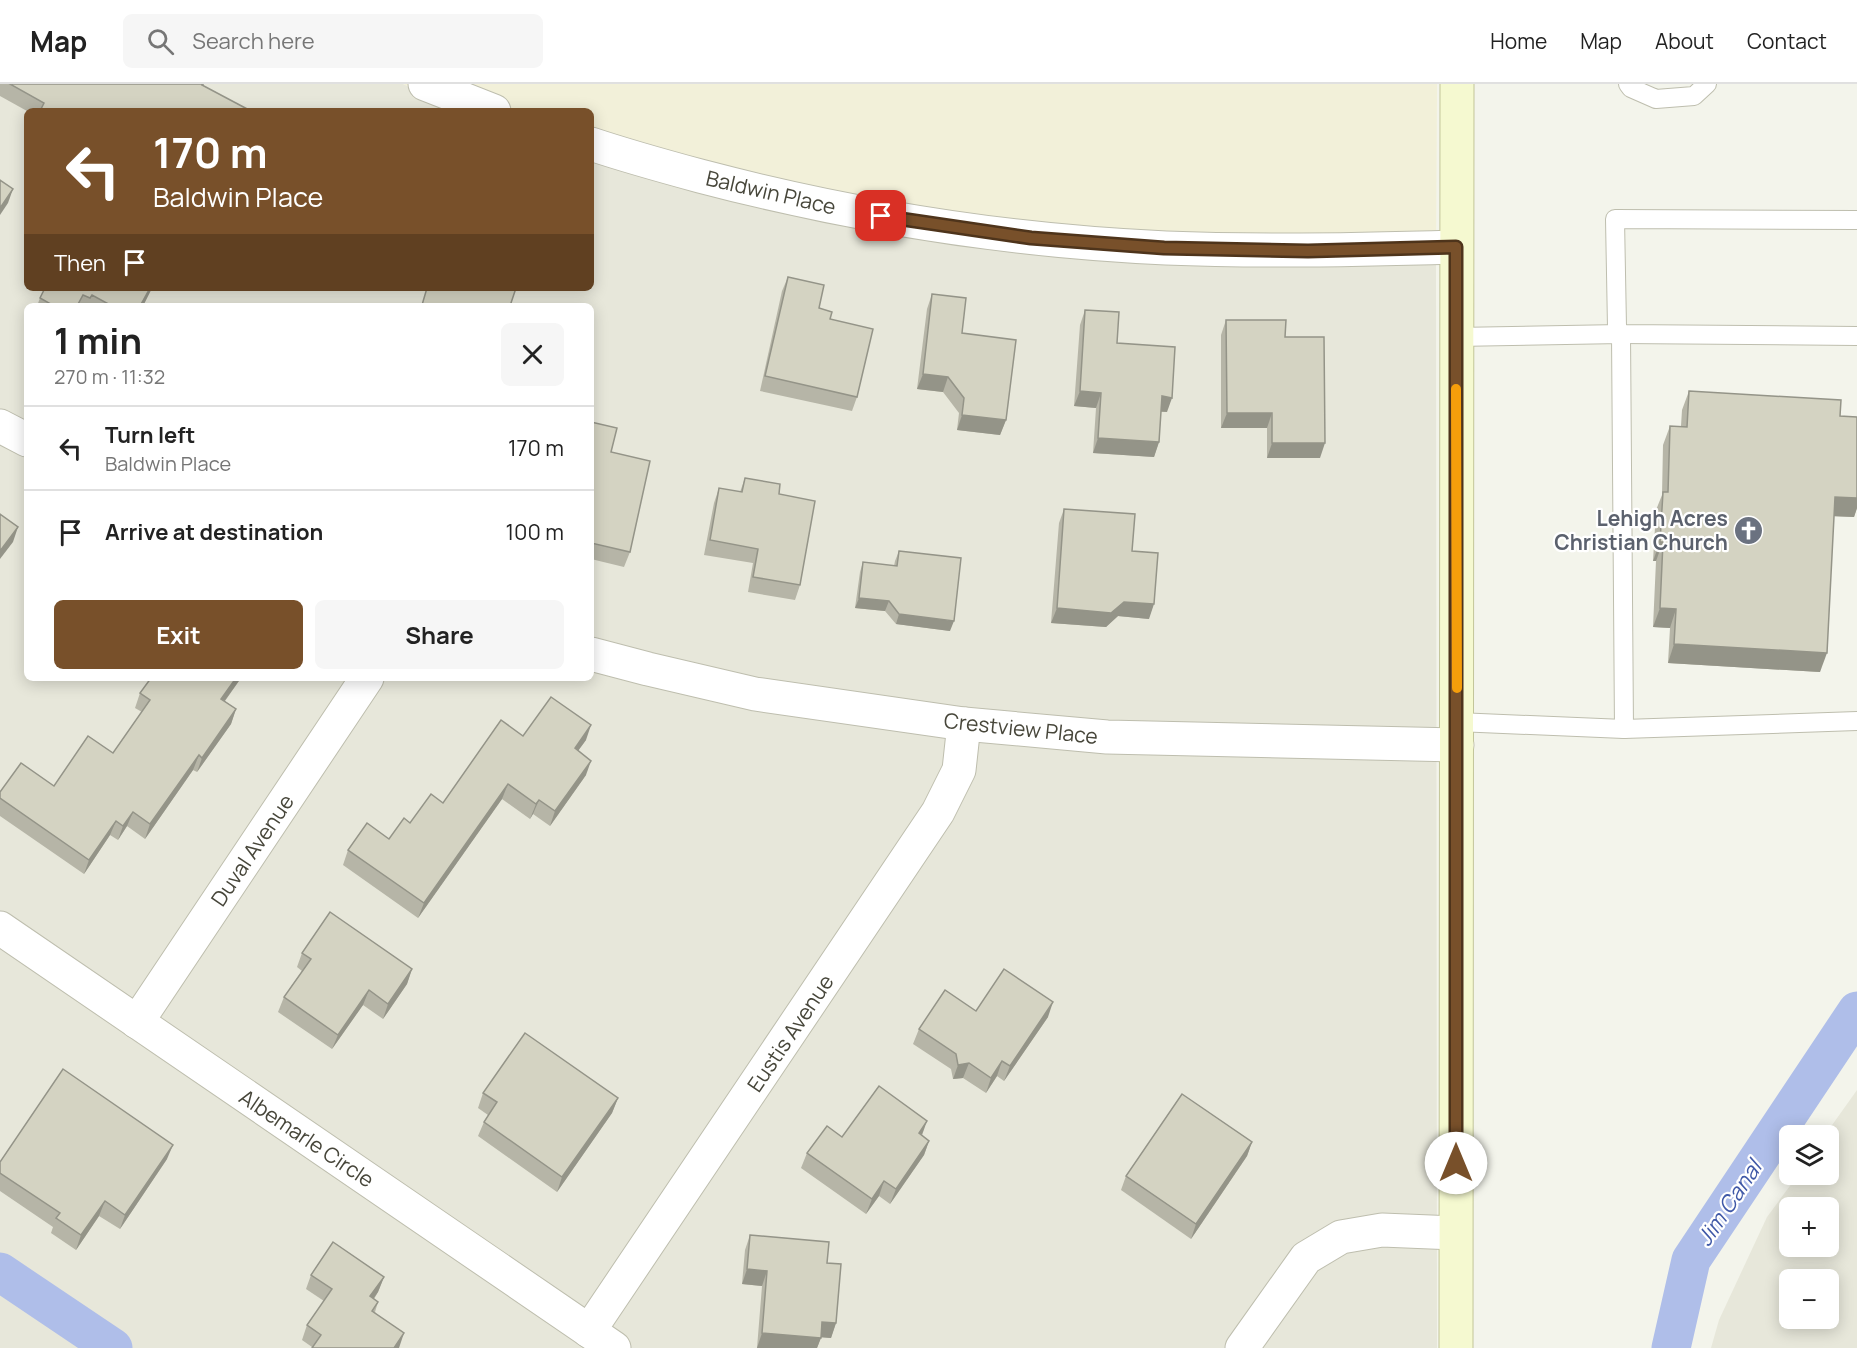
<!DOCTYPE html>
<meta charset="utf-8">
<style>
body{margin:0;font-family:Manrope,sans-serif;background:#f6f6f6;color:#222;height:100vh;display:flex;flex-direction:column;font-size:22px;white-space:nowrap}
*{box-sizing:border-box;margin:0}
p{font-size:20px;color:#767676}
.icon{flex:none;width:33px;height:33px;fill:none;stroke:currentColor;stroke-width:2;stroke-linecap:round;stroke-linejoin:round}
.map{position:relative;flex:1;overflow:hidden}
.sheet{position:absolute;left:24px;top:219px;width:570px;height:378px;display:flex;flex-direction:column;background:#fff;border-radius:9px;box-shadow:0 3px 15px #0003}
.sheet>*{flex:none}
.banner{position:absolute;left:24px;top:24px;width:570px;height:183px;border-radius:9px;box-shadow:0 3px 15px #0003;background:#78502a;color:#fff;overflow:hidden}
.fabs{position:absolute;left:1779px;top:1041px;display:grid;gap:12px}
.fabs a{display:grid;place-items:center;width:60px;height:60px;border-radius:9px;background:#fff;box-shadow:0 3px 15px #0003;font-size:30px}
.pin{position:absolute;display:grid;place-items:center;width:51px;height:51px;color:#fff;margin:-26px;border-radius:12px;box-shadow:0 3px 9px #0006}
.me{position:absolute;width:66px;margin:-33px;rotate:0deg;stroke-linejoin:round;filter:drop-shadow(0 0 4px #0008)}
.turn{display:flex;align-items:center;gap:21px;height:126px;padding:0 30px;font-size:27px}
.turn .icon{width:78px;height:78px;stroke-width:2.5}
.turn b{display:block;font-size:42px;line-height:51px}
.then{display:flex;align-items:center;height:57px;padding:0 30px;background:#0003;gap:12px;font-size:22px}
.round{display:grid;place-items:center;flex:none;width:63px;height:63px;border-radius:9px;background:#f6f6f6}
.summary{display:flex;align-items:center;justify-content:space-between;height:102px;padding:0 30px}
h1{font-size:36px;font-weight:700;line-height:45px}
.primary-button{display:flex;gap:12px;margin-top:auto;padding:12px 30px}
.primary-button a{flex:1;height:69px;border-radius:9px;background:#78502a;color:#fff;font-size:24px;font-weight:700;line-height:69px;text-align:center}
.primary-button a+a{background:#f6f6f6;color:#222}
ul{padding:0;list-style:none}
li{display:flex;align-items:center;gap:18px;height:84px;padding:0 30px;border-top:2px solid #e0e0e0}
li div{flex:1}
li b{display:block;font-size:22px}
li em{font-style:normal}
header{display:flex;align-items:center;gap:36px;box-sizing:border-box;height:84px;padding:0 30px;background:#fff;border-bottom:2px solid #e0e0e0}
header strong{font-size:28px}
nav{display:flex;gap:33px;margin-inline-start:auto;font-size:21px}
.search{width:420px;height:54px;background:#f6f6f6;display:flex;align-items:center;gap:15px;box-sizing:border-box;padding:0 21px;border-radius:9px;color:#767676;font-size:22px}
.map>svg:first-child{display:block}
.residential{fill:#e7e7da;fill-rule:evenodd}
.commercial{fill:#f2f0d9}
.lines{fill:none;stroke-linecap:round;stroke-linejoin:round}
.canal{stroke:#afbee9;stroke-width:39}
.lane-casing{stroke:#bebeae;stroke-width:20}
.street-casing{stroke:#bebeae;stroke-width:35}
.secondary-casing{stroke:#c2c599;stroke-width:35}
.lane{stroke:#fff;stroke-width:18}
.street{stroke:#fff;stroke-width:33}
.secondary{stroke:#f5f9d0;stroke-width:33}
.wall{fill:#b6b5a7}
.shaded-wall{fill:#949488}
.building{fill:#d4d3c2;stroke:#949488;stroke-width:1.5}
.route-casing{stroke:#4e341b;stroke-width:15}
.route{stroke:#78502a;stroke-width:10}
.slow{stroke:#f59e0b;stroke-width:10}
.labels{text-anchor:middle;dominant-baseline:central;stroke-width:4.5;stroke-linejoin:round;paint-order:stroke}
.street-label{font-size:21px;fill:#47463a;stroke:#fff}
.worship-label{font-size:21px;font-weight:bold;fill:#5b616d;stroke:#fff;text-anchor:end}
.water-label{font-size:22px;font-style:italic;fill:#3f58a7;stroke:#fff}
</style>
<header>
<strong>Map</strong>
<div class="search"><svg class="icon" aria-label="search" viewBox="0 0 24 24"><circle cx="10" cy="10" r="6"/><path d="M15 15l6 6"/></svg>Search here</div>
<nav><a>Home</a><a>Map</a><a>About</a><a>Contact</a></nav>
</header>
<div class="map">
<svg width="1857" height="1264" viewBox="0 0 1857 1264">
<rect width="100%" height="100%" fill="#f3f4eb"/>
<!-- residential -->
<g class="residential">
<path d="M0,0H403L464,27H27V204H591V71L1436,177L1437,1264H0ZM27,222H591V594H27Z"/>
<path d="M1857,1006V1264H1711L1719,1236L1767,1133L1798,1091L1828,1090V1052L1825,1051ZM1790,1124H1828V1162H1790ZM1790,1196H1828V1234H1790Z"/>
</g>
<!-- commercial -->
<polygon class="commercial" points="403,0 1437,0 1436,177 1128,169 591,71 591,27 464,27"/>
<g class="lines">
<!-- canal -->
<g class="canal">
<polyline points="0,1188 113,1264"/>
<polyline points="1671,1264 1691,1176 1857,927"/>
</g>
<defs>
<g id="lane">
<polyline points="1628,0 1631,4 1656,15 1694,12 1707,0"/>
<polyline points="1857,136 1615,135 1617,243 1621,250 1857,252"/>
<polyline points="1456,253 1621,250 1624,645 1457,638"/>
<polyline points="1624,645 1857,637"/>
</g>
<g id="street">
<polyline points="425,0 494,27"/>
<path d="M591,60C627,72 663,82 700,92C852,132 1009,157 1166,164C1262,168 1359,166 1456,163"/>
<polyline points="0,342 27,356"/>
<polyline points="591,570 648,585 755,610 964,640 1107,653 1457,661"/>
<polyline points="0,844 614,1264"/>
<polyline points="137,938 367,594"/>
<polyline points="589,1247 938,728 959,686 964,640"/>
<polyline points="1242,1264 1306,1174 1341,1153 1382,1146 1455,1149"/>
</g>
<polyline id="secondary" points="1456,1264 1457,0"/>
</defs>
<!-- lane casing -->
<use href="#lane" class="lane-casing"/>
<!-- street casing -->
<use href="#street" class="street-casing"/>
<!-- secondary casing -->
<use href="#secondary" class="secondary-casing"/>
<!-- lane -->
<use href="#lane" class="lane"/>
<!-- street -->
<use href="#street" class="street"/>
<!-- secondary -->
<use href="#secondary" class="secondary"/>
</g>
<!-- wall -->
<g class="wall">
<polygon points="0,0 204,0 203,2 251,27 27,27 0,12"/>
<polygon points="788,193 830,235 857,313 852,327 760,307 782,207"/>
<polygon points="152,204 143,222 37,222 40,214"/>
<polygon points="932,210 962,249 1006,336 1000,351 957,346 959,329 943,308 917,305 927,225"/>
<polygon points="1085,226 1117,259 1167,328 1161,328 1159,358 1154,373 1093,369 1096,324 1074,322 1080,241"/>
<polygon points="1226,236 1285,253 1320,374 1267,374 1267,344 1221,344 1221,251"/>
<polygon points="1689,307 1840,332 1857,333 1857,424 1854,433 1834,432 1820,588 1668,579 1670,544 1653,543 1656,477 1653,477 1656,426 1662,411 1663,361 1670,342 1681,342 1682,326"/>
<polygon points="591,338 611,368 630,468 624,483 591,475"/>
<polygon points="745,394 779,410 800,501 795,516 748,508 753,479 704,471 714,419 719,404 740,408"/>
<polygon points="1064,425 1132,467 1149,535 1118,532 1106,543 1051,539 1059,439"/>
<polygon points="899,467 950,547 896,540 885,527 855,524 860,488 863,478 894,482 895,477"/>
<polygon points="151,594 241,594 225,617 236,625 231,640 197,688 193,686 145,755 127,742 118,756 110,751 84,790 0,732 0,708 54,702 113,669 142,628 135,624 140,609"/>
<polygon points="523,652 586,656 578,667 586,691 550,742 533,730 530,735 502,715 418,834 343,781 348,766 389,755 410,739 443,719"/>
<polygon points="302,869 412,885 407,900 383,935 363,921 332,965 278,928 284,913 302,887 297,883"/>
<polygon points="976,927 1048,933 1004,997 997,992 986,1009 963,994 953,995 951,985 913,960 919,945"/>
<polygon points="483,1009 618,1014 612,1029 557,1108 478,1052 484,1038 488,1031 478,1024"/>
<polygon points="922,1051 929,1057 924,1071 890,1120 879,1112 866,1130 801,1084 807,1069 842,1053"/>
<polygon points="1252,1058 1247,1072 1191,1155 1121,1106 1126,1092"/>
<polygon points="167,1075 120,1145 99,1132 76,1166 51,1149 53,1143 0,1107 0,1078"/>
<polygon points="750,1151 827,1179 836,1239 831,1254 821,1253 817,1264 757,1264 762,1202 742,1200 745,1166"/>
<polygon points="311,1191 384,1193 378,1208 374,1215 378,1218 375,1228 399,1264 312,1263 302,1256 307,1241 324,1217 306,1205"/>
</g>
<!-- shaded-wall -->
<g class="shaded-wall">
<polygon points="13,105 8,119 0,131 0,124"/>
<polygon points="150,204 152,204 143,222 140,222"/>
<polygon points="923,290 948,293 943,308 917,305"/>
<polygon points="1080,307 1101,309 1096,324 1074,322"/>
<polygon points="1162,312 1172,314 1167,328 1157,327"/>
<polygon points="1227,329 1272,329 1267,344 1221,344"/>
<polygon points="962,331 1006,336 1000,351 957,346"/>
<polygon points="1098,354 1159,358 1154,373 1093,369"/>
<polygon points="1272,359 1325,359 1320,374 1267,374"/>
<polygon points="1835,413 1857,414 1857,424 1854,433 1828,432"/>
<polygon points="18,443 13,458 0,475 0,467"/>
<polygon points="1660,458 1663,458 1656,477 1653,477"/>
<polygon points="859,514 889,517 885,527 855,524"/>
<polygon points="1124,518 1154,520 1149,535 1118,532 1106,543 1051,539 1057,524"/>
<polygon points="1660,524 1676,525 1670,544 1653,543"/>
<polygon points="899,530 954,537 950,547 896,540"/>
<polygon points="1674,560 1827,569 1820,588 1668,579"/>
<polygon points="236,594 241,594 216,629 221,615"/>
<polygon points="236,625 231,640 197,688 202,674"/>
<polygon points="591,641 586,656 569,679 575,664"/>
<polygon points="199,671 193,686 145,755 150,740"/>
<polygon points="591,677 586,691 550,742 555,727"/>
<polygon points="508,700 502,715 418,834 424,819"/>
<polygon points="539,716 533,730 530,735 536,720"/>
<polygon points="133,728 127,742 118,756 123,742"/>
<polygon points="116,737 110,751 84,790 89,776"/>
<polygon points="412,885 407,900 383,935 388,920"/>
<polygon points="369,906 363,921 332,965 338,951"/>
<polygon points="1053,918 1048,933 1004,997 1010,982"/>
<polygon points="1002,977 997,992 986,1009 991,994"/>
<polygon points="969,979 963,994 953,995 958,981"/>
<polygon points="618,1014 612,1029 557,1108 562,1093"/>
<polygon points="927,1037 922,1051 919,1049"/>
<polygon points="929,1057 924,1071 890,1120 896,1105"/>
<polygon points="1252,1058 1247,1072 1191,1155 1196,1140"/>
<polygon points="173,1061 167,1075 120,1145 125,1131"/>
<polygon points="884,1097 879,1112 866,1130 872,1115"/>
<polygon points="105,1117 99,1132 76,1166 81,1151"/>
<polygon points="747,1185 767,1187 762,1202 742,1200"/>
<polygon points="384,1193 378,1208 365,1227 370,1212"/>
<polygon points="822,1238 836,1239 831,1254 817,1253"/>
<polygon points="404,1249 399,1264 394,1264"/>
<polygon points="762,1249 821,1254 817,1264 757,1264"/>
</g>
<!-- building -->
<g class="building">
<polygon points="10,0 203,0 202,1 251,27 40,27 44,19"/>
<polygon points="0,96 13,105 0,124"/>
<polygon points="788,193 824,201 819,224 832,228 830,235 873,245 857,313 765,292"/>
<polygon points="45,204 150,204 140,222 112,222 92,211 90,214 83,211 77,222 54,222 40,214"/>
<polygon points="427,204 516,204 510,222 426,222 422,221"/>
<polygon points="932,210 966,214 962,249 1016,256 1006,336 962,331 964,314 948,293 923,290"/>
<polygon points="1085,226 1119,228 1117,259 1175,263 1172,314 1162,312 1159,358 1098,354 1101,309 1080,307"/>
<polygon points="1226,236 1286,236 1285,253 1324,253 1325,359 1272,359 1272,329 1227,329"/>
<polygon points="1689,307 1841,316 1840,332 1857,333 1857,414 1835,413 1827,569 1674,560 1676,525 1660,524 1663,458 1660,458 1663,408 1668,408 1670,342 1687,343"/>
<polygon points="591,338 617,344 611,368 650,377 630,468 591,459"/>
<polygon points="745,394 780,400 779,410 815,417 800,501 753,493 758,465 710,456 719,404 742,408"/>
<polygon points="1064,425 1135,430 1132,467 1158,469 1154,520 1124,518 1111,529 1057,524"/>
<polygon points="0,430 18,443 0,467"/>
<polygon points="899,467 961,474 954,537 899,530 889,517 859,514 863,478 897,482"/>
<polygon points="151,594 236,594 221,615 236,625 202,674 199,671 150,740 133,728 123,742 116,737 89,776 0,714 0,708 21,679 54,702 88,652 113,669 150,616 140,609"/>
<polygon points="551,613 591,641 575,664 591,677 555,727 539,716 536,720 508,700 424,819 348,766 367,739 389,755 404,734 410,739 431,710 443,719 501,636 523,652"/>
<polygon points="330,828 412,885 388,920 369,906 338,951 284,913 311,875 302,869"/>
<polygon points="1004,885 1053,918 1010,982 1002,977 991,994 969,979 958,981 956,970 919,945 945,906 976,927"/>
<polygon points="525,949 618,1014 562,1093 484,1038 497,1018 483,1009"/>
<polygon points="63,985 173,1061 125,1131 105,1117 81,1151 56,1134 60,1129 0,1089 0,1078"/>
<polygon points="879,1002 927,1037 919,1049 929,1057 896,1105 884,1097 872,1115 807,1069 827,1042 842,1053"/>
<polygon points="1182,1010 1252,1058 1196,1140 1126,1092"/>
<polygon points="750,1151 829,1158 827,1179 841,1180 836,1239 822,1238 821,1254 762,1249 767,1187 747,1185"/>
<polygon points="333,1158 384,1193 370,1212 378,1218 372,1227 404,1249 394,1264 312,1264 321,1251 307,1241 332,1205 311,1191"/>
</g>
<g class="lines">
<defs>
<polyline id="route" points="881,132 1031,154 1164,164 1308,167 1456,163 1456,1079"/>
</defs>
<!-- route casing -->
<use href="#route" class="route-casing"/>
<!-- route -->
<use href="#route" class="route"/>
<!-- slow -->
<polyline class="slow" points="1456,305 1457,604"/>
</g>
<!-- icons -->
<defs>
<symbol id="church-disc" viewBox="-11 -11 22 22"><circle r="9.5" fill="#6b7280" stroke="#fff"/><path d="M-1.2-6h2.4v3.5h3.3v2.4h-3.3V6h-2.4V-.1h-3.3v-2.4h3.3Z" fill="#fff"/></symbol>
</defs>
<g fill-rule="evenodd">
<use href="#church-disc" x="1732" y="430" width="33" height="33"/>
</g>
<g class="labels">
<!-- street labels -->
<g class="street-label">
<text transform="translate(771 108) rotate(13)">Baldwin Place</text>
<text transform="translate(1021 644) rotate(6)">Crestview Place</text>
<text transform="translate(252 766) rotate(-56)">Duval Avenue</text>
<text transform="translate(790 949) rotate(-56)">Eustis Avenue</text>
<text transform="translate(307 1054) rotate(34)">Albemarle Circle</text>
</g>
<!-- worship labels -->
<g class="worship-label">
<text x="1728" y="434">Lehigh Acres<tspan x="1728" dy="24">Christian Church</tspan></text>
</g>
<!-- water labels -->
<g class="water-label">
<text transform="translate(1729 1119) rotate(-56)">Jim Canal</text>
</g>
</g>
</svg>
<div class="fabs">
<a><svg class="icon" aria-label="layers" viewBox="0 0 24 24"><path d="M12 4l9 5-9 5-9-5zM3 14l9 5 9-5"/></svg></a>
<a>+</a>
<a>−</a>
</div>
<div class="pin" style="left:881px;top:132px;background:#d93025"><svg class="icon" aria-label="arrive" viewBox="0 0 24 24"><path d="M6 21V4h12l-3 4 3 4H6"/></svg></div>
<svg class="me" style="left:1456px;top:1079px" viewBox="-20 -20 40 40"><circle r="19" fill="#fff"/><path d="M0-13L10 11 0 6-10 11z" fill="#78502a"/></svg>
<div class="banner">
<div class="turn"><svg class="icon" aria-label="left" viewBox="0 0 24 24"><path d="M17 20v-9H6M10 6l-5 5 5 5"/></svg><div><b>170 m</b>Baldwin Place</div></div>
<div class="then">Then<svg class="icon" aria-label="arrive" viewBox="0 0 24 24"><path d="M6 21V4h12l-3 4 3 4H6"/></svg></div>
</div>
<section class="sheet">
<div class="summary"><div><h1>1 min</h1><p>270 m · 11:32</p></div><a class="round"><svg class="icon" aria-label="close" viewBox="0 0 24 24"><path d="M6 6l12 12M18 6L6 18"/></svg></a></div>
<ul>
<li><svg class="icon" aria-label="left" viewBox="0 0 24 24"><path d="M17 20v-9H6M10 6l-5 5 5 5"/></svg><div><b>Turn left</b><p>Baldwin Place</p></div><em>170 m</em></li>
<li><svg class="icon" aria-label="arrive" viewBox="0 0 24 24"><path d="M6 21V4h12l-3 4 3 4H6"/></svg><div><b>Arrive at destination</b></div><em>100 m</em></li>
</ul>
<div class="primary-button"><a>Exit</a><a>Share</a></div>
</section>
</div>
